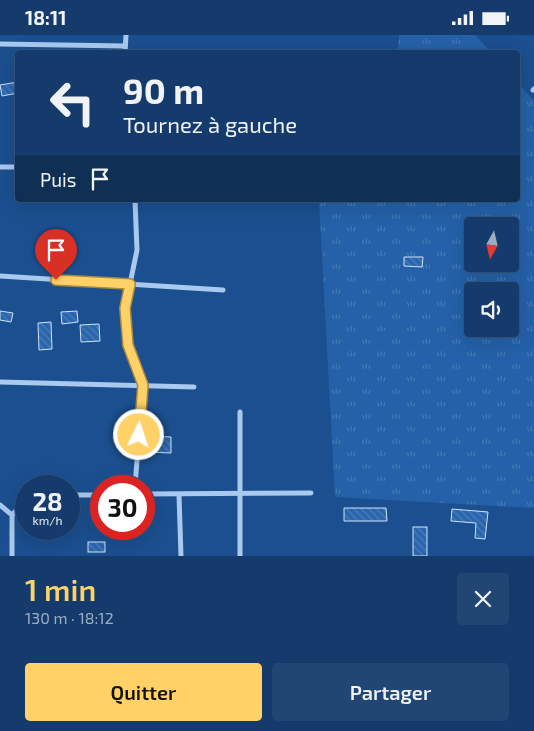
<!DOCTYPE html>
<html lang="fr">
<meta charset="utf-8">
<style>
body{margin:0;font-family:"Exo 2",sans-serif;background:#214673;color:#f1f3f6;height:100vh;display:flex;flex-direction:column;font-size:19px;white-space:nowrap}
*{box-sizing:border-box;margin:0}
p{font-size:16px;color:#9dadc1}
.icon{flex:none;width:28px;height:28px;fill:none;stroke:currentColor;stroke-width:2;stroke-linecap:round;stroke-linejoin:round}
.map{position:relative;height:521px;overflow:hidden}
.panel{display:flex;flex-direction:column;background:#143b6b;flex:1}
.panel>*{flex:none}
.guide{position:absolute;left:15px;top:15px;width:505px;height:152px;border-radius:5px;box-shadow:0 5px 20px #0002,0 0 0 1px #33557e;background:#143b6b;color:#f1f3f6;overflow:hidden}
.needle{width:32px;rotate:188deg}
.controls{position:absolute;left:464px;top:182px;display:grid;gap:10px}
.controls a{display:grid;place-items:center;width:55px;height:55px;border-radius:5px;background:#143b6b;box-shadow:0 5px 20px #0002,0 0 0 1px #33557e;font-size:25px}
.speed{position:absolute;left:15px;top:440px;display:flex;gap:10px;font-size:25px;font-weight:700;text-align:center}
.speed>*{display:grid;place-content:center;width:65px;height:65px;border-radius:50%;background:#143b6b;box-shadow:0 5px 20px #0002,0 0 0 1px #33557e;line-height:1}
.speed small{font-size:12px;font-weight:400}
.speed .limit{border:8px solid #d22;background:#fff;color:#111}
.pin{position:absolute;display:grid;place-items:center;width:42px;height:42px;color:#fff;margin:-51px -21px;border-radius:50% 50% 50% 0;rotate:-45deg;box-shadow:0 0 5px #0007}
.pin .icon{rotate:45deg}
.me{position:absolute;width:55px;margin:-28px;rotate:4deg;stroke-linejoin:round;filter:drop-shadow(0 0 4px #0008)}
.turn{display:flex;align-items:center;gap:18px;height:105px;padding:0 25px;font-size:22px}
.turn .icon{width:65px;height:65px;stroke-width:2.5}
.turn b{display:block;font-size:35px;line-height:42px}
.then{display:flex;align-items:center;height:48px;padding:0 25px;background:#0003;gap:10px;font-size:19px}
.round{display:grid;place-items:center;flex:none;width:52px;height:52px;border-radius:5px;background:#214673}
.headline{display:flex;align-items:center;justify-content:space-between;height:85px;padding:0 25px}
h1{font-size:30px;font-weight:600;line-height:38px;color:#ffd166}
.button{display:flex;gap:10px;margin-top:auto;padding:10px 25px}
.button a{flex:1;height:58px;border-radius:5px;background:#ffd166;color:#111;font-size:20px;font-weight:600;line-height:58px;text-align:center}
.button a+a{background:#214673;color:#f1f3f6}
.status{display:flex;justify-content:space-between;align-items:center;height:35px;padding:0 25px;background:#143b6b;direction:ltr}
.status svg{height:14px;fill:currentColor}
.map>svg:first-child{display:block}
.park{fill:url(#park-tufts);fill-rule:evenodd}
.building{fill:url(#building-back-hatch);stroke:#cfe3fa}
.lines{fill:none;stroke-linecap:round;stroke-linejoin:round}
.minor{stroke:#a9c9ee;stroke-width:5}
.route-casing{stroke:#a68842;stroke-width:12}
.route{stroke:#ffd166;stroke-width:9}
</style>
<div class="status"><b>18:11</b><svg viewBox="0 0 49 12"><path d="M0 12V9h3v3zM5 12V6h3v6zM10 12V3h3v9zM15 12V0h3v12zM26 1h20v11H26zM47 4h2v5h-2z"/></svg></div>
<div class="map">
<svg width="534" height="521" viewBox="0 0 534 521">
<defs>
<pattern id="park-tufts" width="24" height="20" patternUnits="userSpaceOnUse" patternTransform="scale(1.25)"><rect width="24" height="20" fill="#2461a8"/><path d="M3 7l-1-3M5 7V3M7 7l1-3M15 17l-1-3M17 17v-4M19 17l1-3" fill="none" stroke="#4579b5"/></pattern>
<pattern id="building-back-hatch" width="6" height="6" patternUnits="userSpaceOnUse" patternTransform="scale(1.25)"><rect width="6" height="6" fill="#2a66ad"/><path d="M-1 5l2 2M0 0l6 6M5-1l2 2" fill="none" stroke="#4a7db9"/></pattern>
</defs>
<rect width="100%" height="100%" fill="#1b4f8f"/>
<!-- park -->
<g class="park">
<polygon points="399,0 475,0 491,17 398,17"/>
<path d="M518,48L534,66V473L335,462L319,165H518ZM472,191H510V229H472ZM472,256H510V294H472Z"/>
</g>
<!-- building -->
<g class="building">
<polygon points="18,47 18,58 2,61 0,50"/>
<polygon points="404,222 423,222 422,232 404,231"/>
<polygon points="0,276 13,278 11,287 0,285"/>
<polygon points="77,276 78,287 62,289 61,277"/>
<polygon points="51,287 52,314 39,315 38,288"/>
<polygon points="99,289 100,306 81,307 80,290"/>
<polygon points="147,401 171,402 171,418 147,417"/>
<polygon points="344,473 386,473 387,486 344,486"/>
<polygon points="452,474 488,477 485,504 475,503 476,488 451,486"/>
<rect x="413" y="492" width="14" height="29"/>
<rect x="88" y="507" width="17" height="10"/>
</g>
<g class="lines">
<!-- minor -->
<g class="minor">
<polyline points="0,9 125,11"/>
<polyline points="125,18 126,0"/>
<polyline points="533,55 534,54"/>
<polyline points="0,132 18,132"/>
<polyline points="135,165 137,215 125,273 128,310 143,350 135,451"/>
<polyline points="0,241 223,255"/>
<polyline points="0,347 194,352"/>
<polyline points="240,377 240,521"/>
<polyline points="144,459 311,458"/>
<polyline points="69,460 101,460"/>
<polyline points="179,460 181,521"/>
<polyline points="0,470 12,480 12,521"/>
<polyline points="12,480 26,465"/>
</g>
</g>
<g class="lines">
<defs>
<polyline id="route" points="56,245 130,249 125,273 128,310 143,350 139,400"/>
</defs>
<!-- route casing -->
<use href="#route" class="route-casing"/>
<!-- route -->
<use href="#route" class="route"/>
</g>
</svg>
<div class="controls">
<a><svg class="needle" viewBox="-14 -14 28 28"><path d="M0-13l5 13h-10z" fill="#e53935"/><path d="M0 13l5-13h-10z" fill="#9dadc1"/></svg></a>
<a><svg class="icon" aria-label="sound" viewBox="0 0 24 24"><path d="M4 9h4l5-4v14l-5-4H4zM17 9q2 3 0 6"/></svg></a>
</div>
<div class="speed"><div>28<small>km/h</small></div><div class="limit">30</div></div>
<div class="pin" style="left:56px;top:245px;background:#d93025"><svg class="icon" aria-label="arrive" viewBox="0 0 24 24"><path d="M6 21V4h12l-3 4 3 4H6"/></svg></div>
<svg class="me" style="left:139px;top:400px" viewBox="-20 -20 40 40"><circle r="17" fill="#ffd166" stroke="#fff" stroke-width="3"/><path d="M0-11L8 9 0 5-8 9z" fill="#fff"/></svg>
<div class="guide">
<div class="turn"><svg class="icon" aria-label="left" viewBox="0 0 24 24"><path d="M17 20v-9H6M10 6l-5 5 5 5"/></svg><div><b>90 m</b>Tournez à gauche</div></div>
<div class="then">Puis<svg class="icon" aria-label="arrive" viewBox="0 0 24 24"><path d="M6 21V4h12l-3 4 3 4H6"/></svg></div>
</div>
</div>
<section class="panel">
<div class="headline"><div><h1>1 min</h1><p>130 m · 18:12</p></div><a class="round"><svg class="icon" aria-label="close" viewBox="0 0 24 24"><path d="M6 6l12 12M18 6L6 18"/></svg></a></div>
<div class="button"><a>Quitter</a><a>Partager</a></div>
</section>
